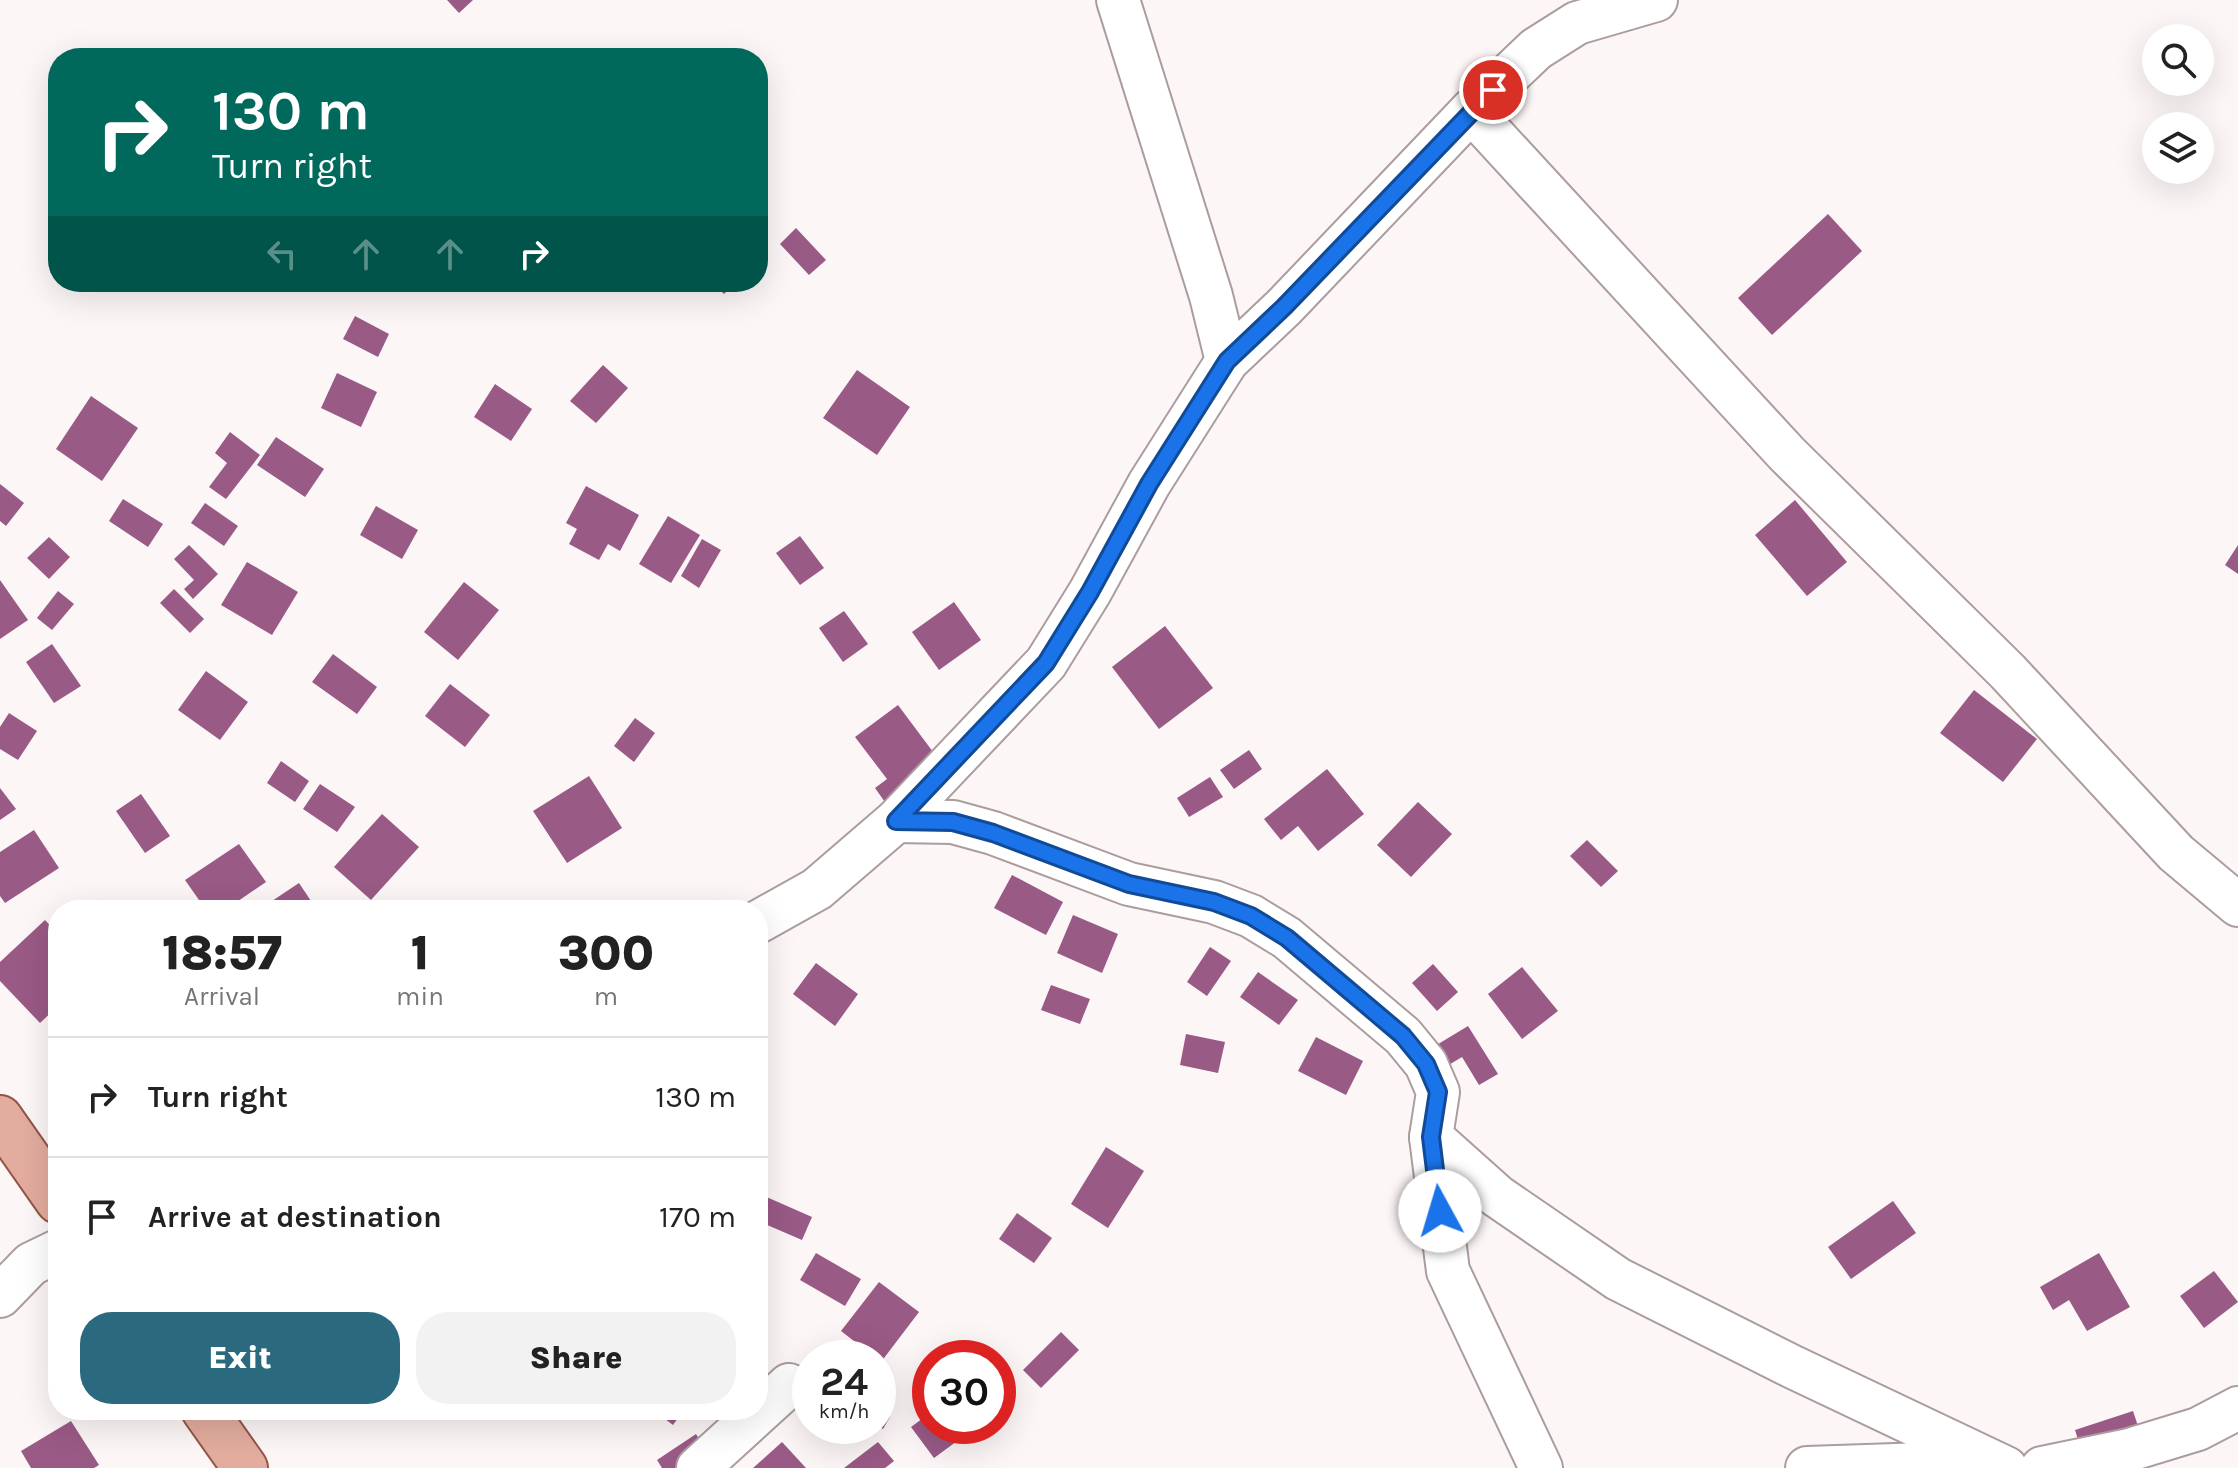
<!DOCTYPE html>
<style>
body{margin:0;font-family:Karla,sans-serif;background:#f2f2f2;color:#222;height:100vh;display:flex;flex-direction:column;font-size:30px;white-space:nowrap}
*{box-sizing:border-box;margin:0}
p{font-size:26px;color:#767676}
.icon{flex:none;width:44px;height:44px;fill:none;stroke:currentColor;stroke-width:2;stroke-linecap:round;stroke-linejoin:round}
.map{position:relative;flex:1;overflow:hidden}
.drawer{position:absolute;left:48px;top:900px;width:720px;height:520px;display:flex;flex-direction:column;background:#fff;border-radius:32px;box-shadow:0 8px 32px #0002}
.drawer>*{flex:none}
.guide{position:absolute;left:48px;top:48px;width:720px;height:244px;border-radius:32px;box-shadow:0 8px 32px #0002;background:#00695c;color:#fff;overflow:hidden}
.controls{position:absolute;left:2142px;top:24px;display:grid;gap:16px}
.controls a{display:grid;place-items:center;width:72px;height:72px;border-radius:50%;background:#fff;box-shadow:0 8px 32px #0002;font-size:40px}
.speed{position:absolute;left:792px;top:1340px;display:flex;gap:16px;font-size:40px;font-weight:700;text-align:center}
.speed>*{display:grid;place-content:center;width:104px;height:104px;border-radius:50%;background:#fff;box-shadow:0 8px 32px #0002;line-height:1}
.speed small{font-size:20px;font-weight:400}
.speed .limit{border:12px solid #d22;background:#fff;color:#111}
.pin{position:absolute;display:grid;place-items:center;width:68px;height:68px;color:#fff;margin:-34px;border:4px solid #fff;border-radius:50%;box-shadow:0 2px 8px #0007}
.me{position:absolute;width:88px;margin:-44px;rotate:354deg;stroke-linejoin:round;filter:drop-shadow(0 0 6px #0008)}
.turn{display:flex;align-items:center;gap:28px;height:168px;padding:0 32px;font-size:36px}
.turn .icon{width:104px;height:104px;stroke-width:2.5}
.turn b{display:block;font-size:56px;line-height:68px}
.lanes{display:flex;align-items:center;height:76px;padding:0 32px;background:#0003;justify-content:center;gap:40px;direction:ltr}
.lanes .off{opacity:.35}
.eta{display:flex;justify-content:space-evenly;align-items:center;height:136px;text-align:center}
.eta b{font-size:48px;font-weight:800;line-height:56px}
.action{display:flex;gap:16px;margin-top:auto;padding:16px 32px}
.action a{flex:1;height:92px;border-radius:32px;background:#2b697f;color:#fff;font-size:32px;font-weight:800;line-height:92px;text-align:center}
.action a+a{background:#f2f2f2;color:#222}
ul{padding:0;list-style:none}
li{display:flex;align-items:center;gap:24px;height:120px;padding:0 32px;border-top:2px solid #e0e0e0}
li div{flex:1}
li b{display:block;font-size:30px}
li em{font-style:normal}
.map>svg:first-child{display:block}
.building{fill:#995a86}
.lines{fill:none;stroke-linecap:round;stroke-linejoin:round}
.minor-casing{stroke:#ac9c9e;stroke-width:46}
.primary-casing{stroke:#925647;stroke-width:48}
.minor{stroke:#fff;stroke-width:42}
.primary{stroke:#e2ac9e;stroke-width:44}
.route-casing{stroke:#114b97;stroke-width:20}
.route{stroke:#1a73e8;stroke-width:14}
</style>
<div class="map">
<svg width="2238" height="1468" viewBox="0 0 2238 1468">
<rect width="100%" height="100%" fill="#fdf6f7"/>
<!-- building -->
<g class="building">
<polygon points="447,0 473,0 459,13"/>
<polygon points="1828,214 1862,251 1772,335 1738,298"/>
<polygon points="796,228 826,260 809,275 780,244"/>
<polygon points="712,282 737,282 724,294"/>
<polygon points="355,316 389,334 378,357 343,339"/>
<polygon points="603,365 628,388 596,423 570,401"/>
<polygon points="857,370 910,407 877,455 823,418"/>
<polygon points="337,373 377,392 361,427 321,408"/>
<polygon points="495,384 532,409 511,441 474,417"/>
<polygon points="91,396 138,428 102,481 56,449"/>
<polygon points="230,432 260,455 226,499 209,487 227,463 215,453"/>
<polygon points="276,437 324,469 305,497 257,465"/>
<polygon points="0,484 24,503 6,526 0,521"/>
<polygon points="586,486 639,515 620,551 608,544 599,560 569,544 577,529 566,523"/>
<polygon points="123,499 163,524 148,547 109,521"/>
<polygon points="1795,500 1847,562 1807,596 1755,535"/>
<polygon points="205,503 238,526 224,546 191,523"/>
<polygon points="376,506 418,530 402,559 360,535"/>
<polygon points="668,516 700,535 671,583 639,564"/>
<polygon points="800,536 824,568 800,585 776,553"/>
<polygon points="49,537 70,557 49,579 27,558"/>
<polygon points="702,539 721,550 699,588 681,576"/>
<polygon points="189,545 218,574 193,599 184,589 194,580 174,559"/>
<polygon points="2238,545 2238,574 2225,565"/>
<polygon points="247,562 298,592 272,635 221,605"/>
<polygon points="0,580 28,620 0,639"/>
<polygon points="464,582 499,610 458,660 424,632"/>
<polygon points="174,589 204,619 190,633 160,603"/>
<polygon points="58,591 74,604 52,630 37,618"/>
<polygon points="954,602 981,640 939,670 912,632"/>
<polygon points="844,611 868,644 843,662 819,628"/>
<polygon points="1165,626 1213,688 1159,729 1112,667"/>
<polygon points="52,644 81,686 54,703 26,662"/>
<polygon points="333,654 377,687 357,714 312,682"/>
<polygon points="206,671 248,702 220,740 178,710"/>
<polygon points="450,684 490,715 465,747 425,716"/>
<polygon points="1974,690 2037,739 2003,782 1940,733"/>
<polygon points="898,705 942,764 887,805 875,788 887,779 855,737"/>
<polygon points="9,713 37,731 18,760 0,749 0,727"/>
<polygon points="635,718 655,733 634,762 614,746"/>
<polygon points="1249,750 1262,769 1234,789 1220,770"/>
<polygon points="281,761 309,781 295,802 267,783"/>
<polygon points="1327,769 1364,814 1318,851 1298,826 1281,840 1264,819"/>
<polygon points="589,776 622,828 567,863 533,811"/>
<polygon points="1210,777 1223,797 1189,817 1177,798"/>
<polygon points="320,784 355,807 337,832 303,809"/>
<polygon points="0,788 16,809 0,820"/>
<polygon points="141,794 170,836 145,853 116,811"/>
<polygon points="1418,802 1452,834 1411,877 1377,845"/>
<polygon points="382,814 419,847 371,900 334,867"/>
<polygon points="34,830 59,868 5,903 0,896 0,852"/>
<polygon points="1587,840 1618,871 1601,887 1570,856"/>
<polygon points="239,844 266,882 225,910 206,910 185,880"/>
<polygon points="1012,875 1063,902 1046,935 994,908"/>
<polygon points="299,883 317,910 269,910 266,905"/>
<polygon points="1073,915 1118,934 1102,973 1057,953"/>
<polygon points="45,920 58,934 58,1006 40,1023 0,981 0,962"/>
<polygon points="1210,947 1231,961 1207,996 1187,982"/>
<polygon points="816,963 858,994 835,1026 793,994"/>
<polygon points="1433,964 1458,992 1437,1011 1412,983"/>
<polygon points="1522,967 1558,1011 1522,1039 1488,994"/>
<polygon points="1258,972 1298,1000 1279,1025 1240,997"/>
<polygon points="1051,985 1090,999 1080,1024 1041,1010"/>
<polygon points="1468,1026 1498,1074 1479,1085 1462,1057 1442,1069 1430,1049"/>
<polygon points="1186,1034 1225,1042 1218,1073 1180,1065"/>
<polygon points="1316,1037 1363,1061 1346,1095 1298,1071"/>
<polygon points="1106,1147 1144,1171 1108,1228 1071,1204"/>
<polygon points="762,1195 812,1217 802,1240 758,1221 758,1205"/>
<polygon points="1893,1201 1916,1233 1851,1279 1828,1247"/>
<polygon points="1017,1213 1052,1238 1034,1263 999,1239"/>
<polygon points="816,1253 861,1279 845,1306 800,1280"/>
<polygon points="2099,1253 2130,1307 2087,1331 2069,1300 2053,1310 2040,1287"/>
<polygon points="2214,1271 2238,1302 2204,1328 2180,1296"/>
<polygon points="879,1282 919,1312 881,1362 841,1331"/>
<polygon points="758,1294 768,1313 758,1319"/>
<polygon points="1061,1332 1079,1350 1041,1388 1023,1370"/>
<polygon points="982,1349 989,1358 971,1358"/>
<polygon points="998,1368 1009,1381 998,1390"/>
<polygon points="653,1410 684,1410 673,1425"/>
<polygon points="878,1410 890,1417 883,1429 878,1426"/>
<polygon points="2133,1411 2147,1453 2087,1468 2075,1430"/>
<polygon points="930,1413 930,1426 956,1426 964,1436 934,1458 911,1427"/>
<polygon points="71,1421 99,1465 94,1468 31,1468 21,1451"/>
<polygon points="696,1434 718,1468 662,1468 657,1460"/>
<polygon points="782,1442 806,1468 753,1468"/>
<polygon points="878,1442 894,1461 885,1468 844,1468"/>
</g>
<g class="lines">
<defs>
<g id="minor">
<polyline points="1118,0 1211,296 1227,361"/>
<polyline points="1471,111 1787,454 2008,672 2176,853 2238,905"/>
<polyline points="896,821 953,822 993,833 1129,884 1214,902 1251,916 1287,938 1403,1036 1426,1064 1438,1092 1431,1137 1448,1271 1541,1468"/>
<polyline points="758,922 817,889 896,821 1046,663 1090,592 1149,484 1227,361 1284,307 1471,111 1536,49 1577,23 1656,0"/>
<polyline points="1431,1137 1497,1196 1618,1279 1793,1367 2006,1468"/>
<polyline points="0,1296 31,1264 58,1251"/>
<polyline points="698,1468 789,1385"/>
<polyline points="1807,1468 1985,1462"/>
<polyline points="2042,1468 2129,1450 2198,1429 2238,1408"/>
</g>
<g id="primary">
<polyline points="0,1118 58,1201"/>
<polyline points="204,1410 245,1468"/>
</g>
</defs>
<!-- minor casing -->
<use href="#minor" class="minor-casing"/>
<!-- primary casing -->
<use href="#primary" class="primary-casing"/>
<!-- minor -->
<use href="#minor" class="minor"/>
<!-- primary -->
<use href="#primary" class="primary"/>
</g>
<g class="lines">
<defs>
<polyline id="route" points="1440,1211 1431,1137 1438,1092 1426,1064 1403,1036 1287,938 1251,916 1214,902 1129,884 993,833 953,822 896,821 1046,663 1090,592 1149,484 1227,361 1284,307 1493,90"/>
</defs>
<!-- route casing -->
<use href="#route" class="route-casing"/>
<!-- route -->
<use href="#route" class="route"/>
</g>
</svg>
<div class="controls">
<a><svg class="icon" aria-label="search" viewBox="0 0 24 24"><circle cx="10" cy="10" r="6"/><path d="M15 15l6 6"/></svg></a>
<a><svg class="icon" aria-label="layers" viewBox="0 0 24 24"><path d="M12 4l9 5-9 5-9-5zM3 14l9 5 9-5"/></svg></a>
</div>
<div class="speed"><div>24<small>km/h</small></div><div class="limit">30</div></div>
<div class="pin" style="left:1493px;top:90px;background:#d93025"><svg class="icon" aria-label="arrive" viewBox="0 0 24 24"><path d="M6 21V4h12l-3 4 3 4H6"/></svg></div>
<svg class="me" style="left:1440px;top:1211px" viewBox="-20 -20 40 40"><circle r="19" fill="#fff"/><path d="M0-13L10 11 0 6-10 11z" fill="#1a73e8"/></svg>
<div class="guide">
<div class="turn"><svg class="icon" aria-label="right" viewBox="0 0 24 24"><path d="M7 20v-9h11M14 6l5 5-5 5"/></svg><div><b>130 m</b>Turn right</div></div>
<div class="lanes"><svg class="icon off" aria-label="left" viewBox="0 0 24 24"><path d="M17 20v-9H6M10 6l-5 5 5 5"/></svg><svg class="icon off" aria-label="ahead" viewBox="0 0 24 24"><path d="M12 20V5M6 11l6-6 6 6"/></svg><svg class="icon off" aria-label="ahead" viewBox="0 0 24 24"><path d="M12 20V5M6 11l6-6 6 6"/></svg><svg class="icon" aria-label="right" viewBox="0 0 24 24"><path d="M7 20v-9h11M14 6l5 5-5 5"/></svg></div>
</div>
<section class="drawer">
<div class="eta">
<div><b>18:57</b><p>Arrival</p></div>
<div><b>1</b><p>min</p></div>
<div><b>300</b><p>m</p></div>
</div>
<ul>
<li><svg class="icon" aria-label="right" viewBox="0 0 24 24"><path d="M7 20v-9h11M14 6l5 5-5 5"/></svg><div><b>Turn right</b></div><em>130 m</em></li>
<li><svg class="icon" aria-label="arrive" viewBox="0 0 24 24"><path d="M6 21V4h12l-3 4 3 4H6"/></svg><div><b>Arrive at destination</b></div><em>170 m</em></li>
</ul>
<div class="action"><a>Exit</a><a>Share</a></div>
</section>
</div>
